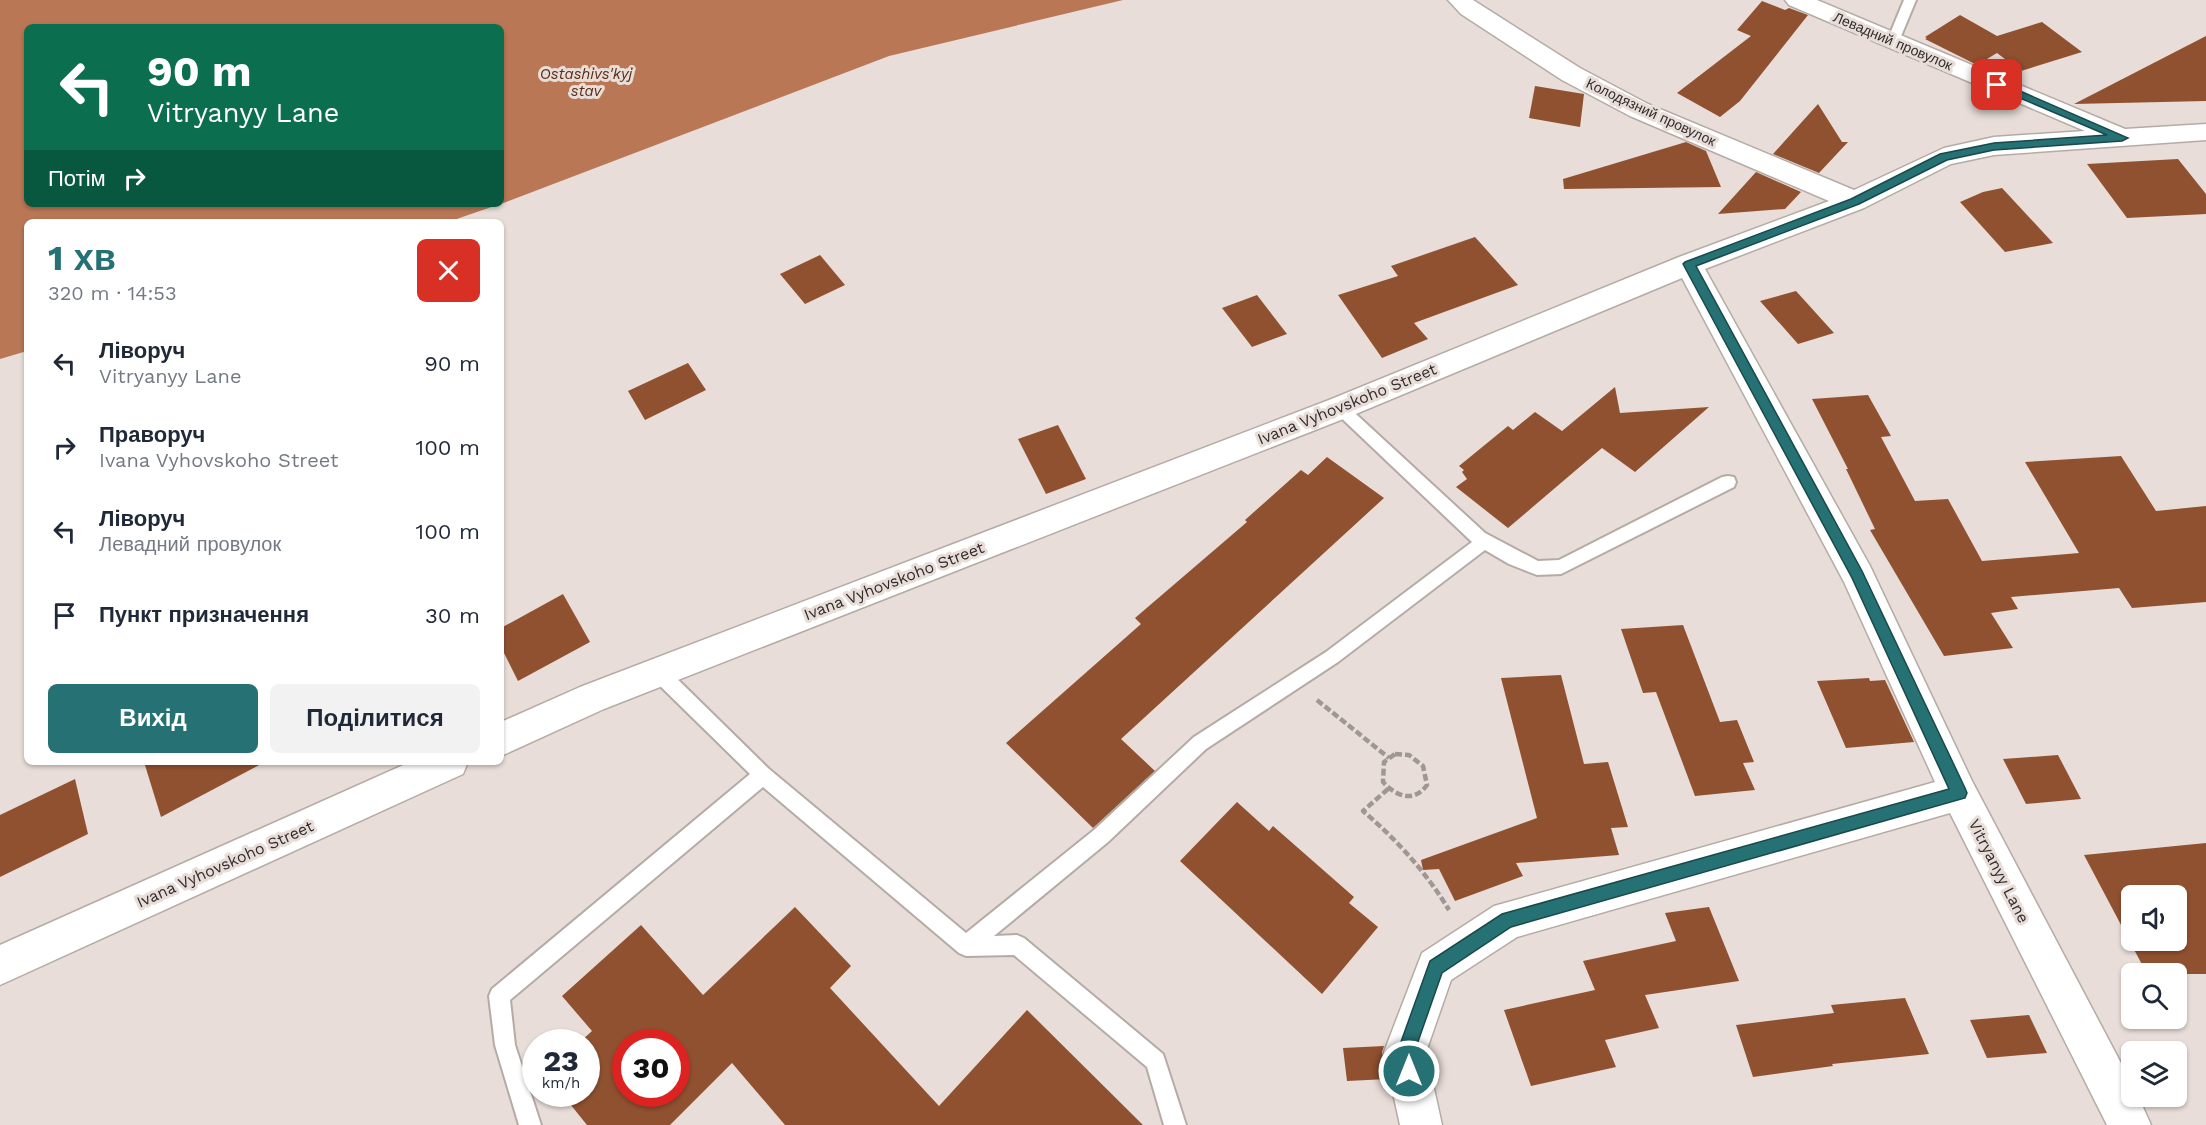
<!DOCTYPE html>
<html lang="uk">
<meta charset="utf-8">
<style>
body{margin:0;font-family:"Work Sans",sans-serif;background:#f2f2f3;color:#1f2937;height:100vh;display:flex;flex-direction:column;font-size:22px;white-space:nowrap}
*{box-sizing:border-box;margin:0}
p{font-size:20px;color:#747a83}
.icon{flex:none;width:33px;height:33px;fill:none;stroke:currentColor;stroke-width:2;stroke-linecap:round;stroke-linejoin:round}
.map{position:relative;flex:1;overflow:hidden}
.side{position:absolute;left:24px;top:219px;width:480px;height:546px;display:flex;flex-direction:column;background:#fff;border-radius:9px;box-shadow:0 2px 4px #0004}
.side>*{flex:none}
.top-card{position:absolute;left:24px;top:24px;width:480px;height:183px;border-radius:9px;box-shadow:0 2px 4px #0004;background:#0b6e4f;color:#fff;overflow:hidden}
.buttons{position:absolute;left:2121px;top:885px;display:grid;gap:12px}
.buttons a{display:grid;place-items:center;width:66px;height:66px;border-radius:9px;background:#fff;box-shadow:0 2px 4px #0004;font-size:30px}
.speed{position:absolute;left:522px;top:1029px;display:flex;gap:12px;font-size:30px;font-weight:700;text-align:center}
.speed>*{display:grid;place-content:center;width:78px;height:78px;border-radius:50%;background:#fff;box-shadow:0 2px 4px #0004;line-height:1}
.speed small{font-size:15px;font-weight:400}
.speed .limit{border:9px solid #d22;background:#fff;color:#111}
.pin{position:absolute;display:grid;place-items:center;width:51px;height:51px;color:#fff;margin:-26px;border-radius:12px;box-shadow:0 3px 9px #0006}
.me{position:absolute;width:66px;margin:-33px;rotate:0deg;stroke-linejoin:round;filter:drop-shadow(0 0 4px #0008)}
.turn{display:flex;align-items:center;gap:21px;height:126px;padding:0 24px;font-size:27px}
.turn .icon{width:78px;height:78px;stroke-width:2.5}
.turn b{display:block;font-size:42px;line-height:51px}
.then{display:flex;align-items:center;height:57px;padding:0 24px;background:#0003;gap:12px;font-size:22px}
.round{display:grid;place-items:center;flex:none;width:63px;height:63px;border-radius:9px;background:#f2f2f3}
.overview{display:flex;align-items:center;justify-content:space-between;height:102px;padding:0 24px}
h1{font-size:36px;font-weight:700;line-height:45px;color:#267173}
.cta{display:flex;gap:12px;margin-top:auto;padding:12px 24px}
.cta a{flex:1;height:69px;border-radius:9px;background:#267173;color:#fff;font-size:24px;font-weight:700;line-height:69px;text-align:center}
.cta a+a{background:#f2f2f3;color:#1f2937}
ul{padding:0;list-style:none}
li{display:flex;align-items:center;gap:18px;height:84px;padding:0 24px}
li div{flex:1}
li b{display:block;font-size:22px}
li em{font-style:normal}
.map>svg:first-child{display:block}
.water{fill:#b97755}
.building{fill:#905130;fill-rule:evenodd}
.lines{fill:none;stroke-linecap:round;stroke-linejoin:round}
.lane-casing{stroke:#b5aba6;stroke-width:4}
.street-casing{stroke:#b5aba6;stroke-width:3}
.path{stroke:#9f9794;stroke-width:4.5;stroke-dasharray:7 3;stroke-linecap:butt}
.lane{fill:#fff;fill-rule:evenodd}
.street{fill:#fff;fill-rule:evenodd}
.route{fill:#267173;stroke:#19494b;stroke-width:1.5}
.labels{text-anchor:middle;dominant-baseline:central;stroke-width:6;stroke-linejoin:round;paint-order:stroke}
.far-street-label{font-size:14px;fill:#312d2c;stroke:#e8ddd8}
.far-water-label{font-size:15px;font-style:italic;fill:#5a2d14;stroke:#e8ddd8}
.street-label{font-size:16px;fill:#312d2c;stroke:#e8ddd8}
</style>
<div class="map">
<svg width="2206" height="1125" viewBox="0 0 2206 1125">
<rect width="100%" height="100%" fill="#e8ddd8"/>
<!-- water -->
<polygon class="water" points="0,0 1123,0 889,56 501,204 501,27 27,27 27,204 500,204 448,222 27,222 27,351 0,359"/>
<!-- building -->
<g class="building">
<polygon points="1762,1 1785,10 1789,8 1808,15 1740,101 1720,117 1677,93 1751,36 1737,30"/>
<polygon points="1960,15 1997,36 2042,22 2082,52 2021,71 1997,53 1977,65 1925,39 1927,38 1925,37"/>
<polygon points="2206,36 2206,101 2074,104"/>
<polygon points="1535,86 1584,94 1580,127 1529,118"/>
<polygon points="1818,104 1842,142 1848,142 1819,173 1773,154"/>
<polygon points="1686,142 1706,151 1721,187 1564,189 1563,179"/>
<polygon points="2178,159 2206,194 2206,214 2127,218 2087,164"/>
<polygon points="1756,172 1801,192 1785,209 1718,214"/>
<polygon points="2002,188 2053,243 2005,252 1960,202 1983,192"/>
<polygon points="1475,237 1518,285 1414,323 1428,339 1382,358 1338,295 1398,276 1391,266"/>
<polygon points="820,255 845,285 805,304 780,274"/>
<polygon points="1796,291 1834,333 1798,344 1760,301"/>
<polygon points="1257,295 1287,334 1252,347 1222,308"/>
<polygon points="688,363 706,390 645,420 628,391"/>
<polygon points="1615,387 1620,413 1709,407 1635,472 1602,448 1508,528 1456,487 1467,479 1462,472 1464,470 1459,466 1508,426 1513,430 1535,412 1562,431"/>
<polygon points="1868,395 1891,436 1881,437 1915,501 1948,499 1982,561 2079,553 2025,462 2121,456 2156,511 2206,506 2206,602 2132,608 2119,588 2011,597 2018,609 1991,613 2013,648 1944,656 1870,530 1875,529 1846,469 1848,469 1812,399"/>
<polygon points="1058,425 1086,479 1046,494 1018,439"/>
<polygon points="1327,457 1384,498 1121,739 1155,771 1093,828 1006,743 1141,624 1135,618 1247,522 1245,520 1301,470 1308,475"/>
<polygon points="563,594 590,642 518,681 501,647 501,628"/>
<polygon points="1683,625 1720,722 1737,720 1754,762 1743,763 1755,790 1695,796 1656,692 1643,693 1621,629"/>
<polygon points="1561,675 1584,764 1608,762 1628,827 1611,828 1619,855 1516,863 1523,876 1455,901 1439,869 1423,870 1421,860 1537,818 1501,678"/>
<polygon points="1869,678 1870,681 1885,680 1914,742 1846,748 1817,681"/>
<polygon points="2058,755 2081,799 2026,804 2003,759"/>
<polygon points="144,762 265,762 161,817"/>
<polygon points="75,779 88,834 0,877 0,815"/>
<polygon points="1237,802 1269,831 1273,826 1354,897 1349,903 1378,927 1322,994 1180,861"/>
<path d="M2206,843V974H2147L2084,855ZM2132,896H2176V940H2132Z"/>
<path d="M795,907L851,966L830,988L939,1106L1027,1010L1143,1125H785L732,1063L670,1125H587L562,1094H586V1042H580L592,1031L562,996L641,925L703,995ZM626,1042H676V1094H626Z"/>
<polygon points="1709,907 1739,981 1645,995 1659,1028 1605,1040 1616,1067 1531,1086 1504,1010 1595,990 1583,961 1676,941 1665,913"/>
<polygon points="1905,998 1929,1054 1832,1064 1833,1066 1753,1077 1736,1025 1834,1013 1831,1005"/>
<polygon points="2029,1015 2047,1053 1987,1058 1970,1020"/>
<polygon points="1384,1046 1382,1052 1388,1079 1347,1081 1343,1048"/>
</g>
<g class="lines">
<defs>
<g id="lane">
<polygon points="1904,0 1916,0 1899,41 1897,44 1889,44 1887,41"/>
<polygon points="1340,402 1345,404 1485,533 1538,561 1559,560 1722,477 1728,476 1734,477 1736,482 1734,487 1561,574 1537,575 1509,564 1485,550 1338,662 1206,749 1108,842 994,936 1017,935 1024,938 1163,1054 1186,1125 1164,1125 1147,1067 1014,955 966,956 959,953 763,787 510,1000 515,1045 541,1125 519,1125 495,1045 489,996 492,989 750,774 652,678 649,672 652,666 658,664 664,666 769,769 966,933 1094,830 1194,737 1326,652 1472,542 1335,412 1332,408 1335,404"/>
</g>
<g id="street">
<polygon points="1448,0 1473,0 1580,68 1648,104 1854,190 1944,148 1994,137 2085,131 1789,5 1785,0 1817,0 2125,129 2206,124 2206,140 1994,155 1951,164 1864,208 1705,269 1870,566 1972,781 2132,1084 2132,1096 2138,1096 2151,1125 2107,1125 1950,813 1517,937 1451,980 1426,1052 1442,1125 1400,1125 1384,1052 1422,953 1494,906 1935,782 1844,582 1682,278 1351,416 604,709 501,756 501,722 580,687 1329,400 1679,257 1829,201 1630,116 1562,80 1461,14"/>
<polygon points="410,762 468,762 463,774 0,985 0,945"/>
</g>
</defs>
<!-- lane casing -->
<use href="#lane" class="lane-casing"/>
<!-- street casing -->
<use href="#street" class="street-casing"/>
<!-- path -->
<g class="path">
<polyline points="1317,700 1389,758"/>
<path d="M1395,754L1409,755L1423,766L1427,785C1414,803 1397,797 1383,782L1384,762Z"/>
<path d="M1388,789L1363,811C1397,840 1426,872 1449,910"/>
</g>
<!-- lane -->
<use href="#lane" class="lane"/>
<!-- street -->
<use href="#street" class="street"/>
</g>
<!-- route -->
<polygon class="route" points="1997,81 2128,138 2122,141 1994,150 1947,160 1859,204 1696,266 1862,571 1965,788 1967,793 1965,798 1511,927 1442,973 1414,1053 1418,1071 1415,1077 1409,1079 1403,1077 1397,1053 1430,961 1502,914 1949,789 1852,578 1683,264 1685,262 1851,199 1940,154 1994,143 2107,135 1994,87 1992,85"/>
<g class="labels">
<!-- far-street labels -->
<g class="far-street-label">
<text transform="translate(1893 41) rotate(23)">Левадний провулок</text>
<text transform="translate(1651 112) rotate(25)">Колодязний провулок</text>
</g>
<!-- far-water labels -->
<g class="far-water-label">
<text x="586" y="74">Ostashivs'kyj<tspan x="586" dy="17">stav</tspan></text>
</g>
<!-- street labels -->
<g class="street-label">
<text transform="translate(1347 404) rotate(-22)">Ivana Vyhovskoho Street</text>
<text transform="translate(894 581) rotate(-21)">Ivana Vyhovskoho Street</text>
<text transform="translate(225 864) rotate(-24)">Ivana Vyhovskoho Street</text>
<text transform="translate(1999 871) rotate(63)">Vitryanyy Lane</text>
</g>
</g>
</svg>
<div class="buttons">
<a><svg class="icon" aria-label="sound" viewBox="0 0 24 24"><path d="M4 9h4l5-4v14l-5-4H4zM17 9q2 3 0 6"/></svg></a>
<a><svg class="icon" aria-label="search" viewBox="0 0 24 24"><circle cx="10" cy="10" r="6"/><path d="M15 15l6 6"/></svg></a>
<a><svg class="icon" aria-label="layers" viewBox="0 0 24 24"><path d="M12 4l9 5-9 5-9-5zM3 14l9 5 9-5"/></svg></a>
</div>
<div class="speed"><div>23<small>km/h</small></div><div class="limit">30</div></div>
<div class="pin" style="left:1997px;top:85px;background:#d93025"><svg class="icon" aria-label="arrive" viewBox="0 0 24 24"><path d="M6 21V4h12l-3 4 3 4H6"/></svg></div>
<svg class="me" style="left:1409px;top:1071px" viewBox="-20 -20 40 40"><circle r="17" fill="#267173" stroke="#fff" stroke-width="3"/><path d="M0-11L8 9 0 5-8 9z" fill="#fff"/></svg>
<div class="top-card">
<div class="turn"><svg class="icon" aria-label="left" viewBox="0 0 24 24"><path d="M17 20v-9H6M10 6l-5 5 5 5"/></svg><div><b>90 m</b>Vitryanyy Lane</div></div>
<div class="then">Потім<svg class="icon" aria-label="right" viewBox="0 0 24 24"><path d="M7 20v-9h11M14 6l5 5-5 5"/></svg></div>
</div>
<section class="side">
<div class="overview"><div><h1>1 хв</h1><p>320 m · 14:53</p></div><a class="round" style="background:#d93025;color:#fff"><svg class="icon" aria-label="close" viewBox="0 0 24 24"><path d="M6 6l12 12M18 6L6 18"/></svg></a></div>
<ul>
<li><svg class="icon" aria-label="left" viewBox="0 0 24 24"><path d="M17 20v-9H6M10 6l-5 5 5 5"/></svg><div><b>Ліворуч</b><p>Vitryanyy Lane</p></div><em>90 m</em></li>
<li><svg class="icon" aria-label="right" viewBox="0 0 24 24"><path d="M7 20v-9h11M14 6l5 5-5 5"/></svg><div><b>Праворуч</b><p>Ivana Vyhovskoho Street</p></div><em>100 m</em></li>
<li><svg class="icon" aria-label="left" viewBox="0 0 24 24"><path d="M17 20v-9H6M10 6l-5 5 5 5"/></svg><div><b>Ліворуч</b><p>Левадний провулок</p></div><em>100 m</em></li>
<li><svg class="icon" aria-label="arrive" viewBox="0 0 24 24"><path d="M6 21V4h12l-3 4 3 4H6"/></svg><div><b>Пункт призначення</b></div><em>30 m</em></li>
</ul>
<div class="cta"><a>Вихід</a><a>Поділитися</a></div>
</section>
</div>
